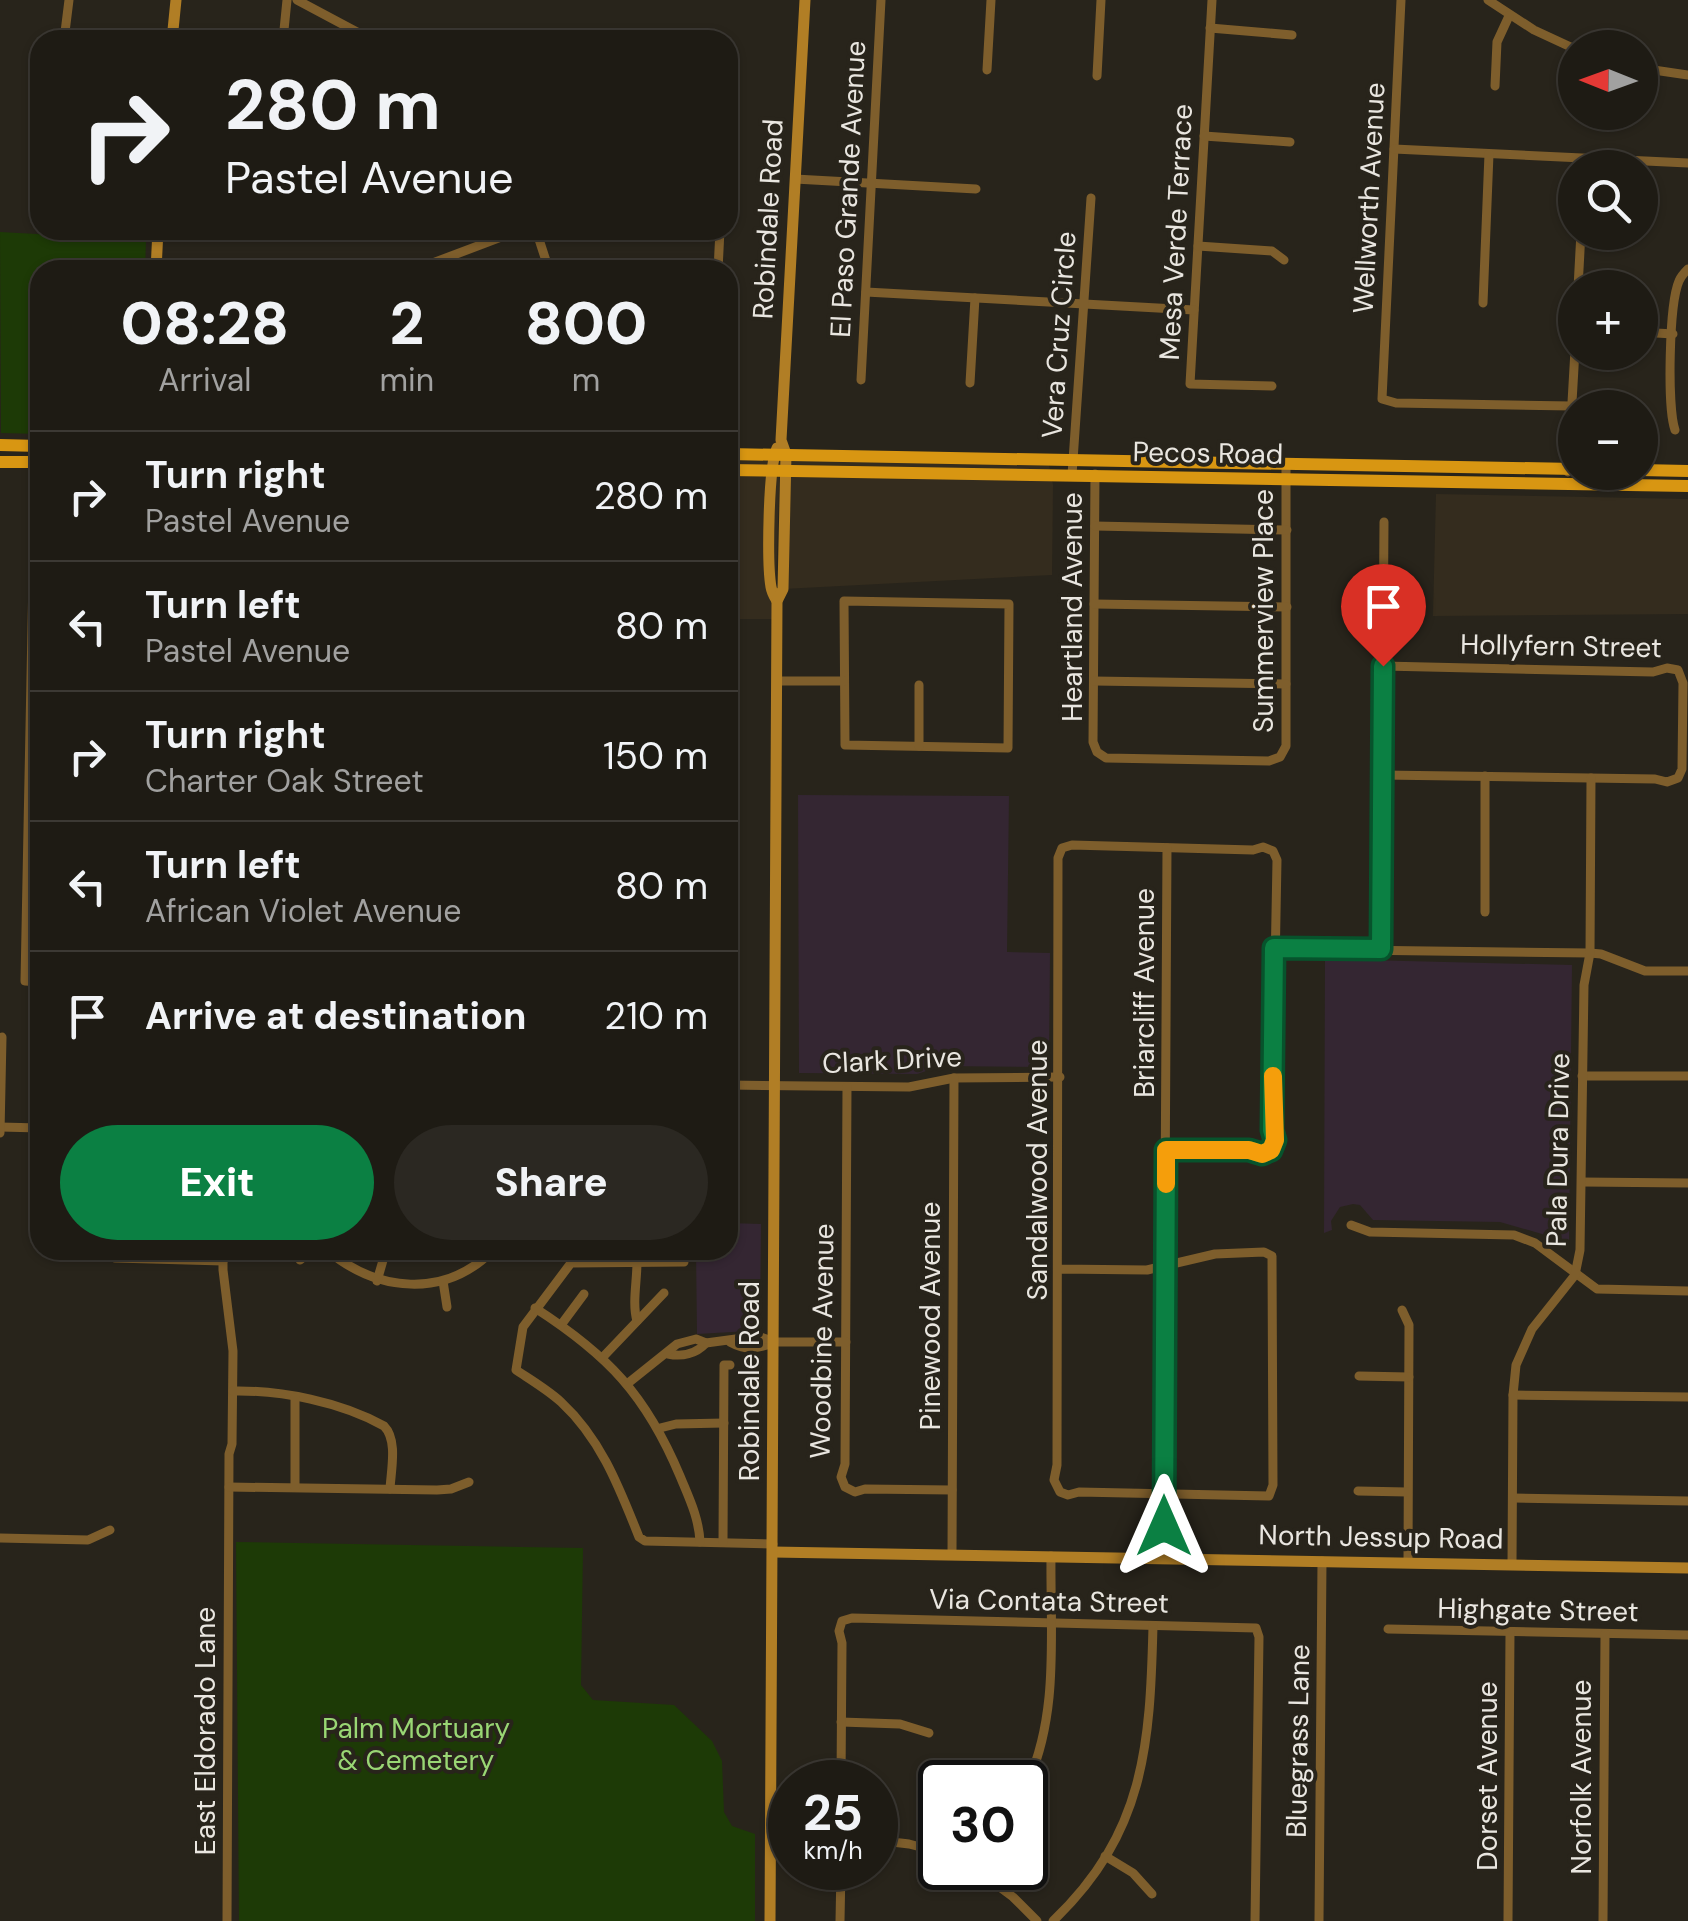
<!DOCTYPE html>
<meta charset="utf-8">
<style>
body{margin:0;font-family:"DM Sans",sans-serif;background:#2b2822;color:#f1f3f6;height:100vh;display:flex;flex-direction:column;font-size:38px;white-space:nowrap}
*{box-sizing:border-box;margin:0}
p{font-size:32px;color:#a1a1a0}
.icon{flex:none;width:55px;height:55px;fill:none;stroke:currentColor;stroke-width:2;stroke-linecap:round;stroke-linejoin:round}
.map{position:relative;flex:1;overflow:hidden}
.drawer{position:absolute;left:30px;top:260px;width:708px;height:1000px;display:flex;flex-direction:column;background:#1e1b14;border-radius:30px;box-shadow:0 2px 8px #0004,0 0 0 2px #3c3934}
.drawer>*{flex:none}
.guide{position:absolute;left:30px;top:30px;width:708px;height:210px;border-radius:30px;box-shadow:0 2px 8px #0004,0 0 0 2px #3c3934;background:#1e1b14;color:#f1f3f6;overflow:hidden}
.needle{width:65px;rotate:271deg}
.buttons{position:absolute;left:1558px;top:30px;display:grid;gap:20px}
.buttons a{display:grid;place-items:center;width:100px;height:100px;border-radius:50%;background:#1e1b14;box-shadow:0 2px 8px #0004,0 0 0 2px #3c3934;font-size:50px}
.speed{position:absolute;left:768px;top:1760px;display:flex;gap:20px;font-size:50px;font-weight:700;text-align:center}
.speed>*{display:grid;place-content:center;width:130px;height:130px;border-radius:50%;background:#1e1b14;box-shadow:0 2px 8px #0004,0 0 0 2px #3c3934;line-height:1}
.speed small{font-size:25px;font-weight:400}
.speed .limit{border:5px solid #111;border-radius:15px;background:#fff;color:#111}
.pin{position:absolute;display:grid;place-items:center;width:85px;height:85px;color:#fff;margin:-102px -42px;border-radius:50% 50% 50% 0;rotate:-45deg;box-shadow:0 0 10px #0007}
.pin .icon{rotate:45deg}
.me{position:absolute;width:110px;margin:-55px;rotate:0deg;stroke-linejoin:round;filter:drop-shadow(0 0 8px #0008)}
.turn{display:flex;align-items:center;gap:35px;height:210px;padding:0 30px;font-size:45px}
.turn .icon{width:130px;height:130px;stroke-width:2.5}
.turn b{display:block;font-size:70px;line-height:85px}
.eta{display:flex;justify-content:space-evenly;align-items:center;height:170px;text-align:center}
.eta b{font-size:60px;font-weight:800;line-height:70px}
.button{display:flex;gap:20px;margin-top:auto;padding:20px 30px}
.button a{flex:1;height:115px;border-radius:60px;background:#0b8043;color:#fff;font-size:40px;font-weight:800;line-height:115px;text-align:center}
.button a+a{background:#2b2822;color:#f1f3f6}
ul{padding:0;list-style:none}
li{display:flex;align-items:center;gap:30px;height:130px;padding:0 30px;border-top:2px solid #3c3934}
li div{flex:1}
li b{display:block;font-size:38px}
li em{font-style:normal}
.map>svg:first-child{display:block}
.built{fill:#342c1e}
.education{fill:#342632}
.green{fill:#1d3a06}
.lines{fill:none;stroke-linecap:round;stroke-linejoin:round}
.street{stroke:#7e5e2c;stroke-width:9}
.secondary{stroke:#b17e25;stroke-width:11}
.primary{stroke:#d89612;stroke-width:12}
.route-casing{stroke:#07532c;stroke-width:25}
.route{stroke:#0b8043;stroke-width:18}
.slow{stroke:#f59e0b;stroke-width:18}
.labels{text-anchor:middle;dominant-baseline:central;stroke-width:8;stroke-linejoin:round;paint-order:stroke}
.street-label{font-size:28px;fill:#e9e6e0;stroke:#28241b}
.park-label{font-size:28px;fill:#99d674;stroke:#28241b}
</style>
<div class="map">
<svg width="1688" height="1921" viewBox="0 0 1688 1921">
<rect width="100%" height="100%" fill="#28241b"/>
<!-- built -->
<g class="built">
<polygon points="786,459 1049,465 1053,485 1052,575 783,589"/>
<polygon points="728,460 780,460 775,619 728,619"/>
<polygon points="1436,494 1688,499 1688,614 1433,616"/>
</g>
<!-- education -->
<g class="education">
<polygon points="798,795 1009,796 1007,952 1050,953 1049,1060 1041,1067 941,1066 917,1074 799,1073"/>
<polygon points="1325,959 1572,965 1569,1245 1561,1250 1542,1234 1500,1222 1373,1220 1360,1205 1353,1204 1340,1207 1331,1221 1332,1230 1324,1233"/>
<polygon points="728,1223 761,1224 760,1320 750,1331 697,1334 696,1250 728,1250"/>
</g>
<!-- green -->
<g class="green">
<polygon points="0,232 146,240 145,270 40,270 40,434 1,433"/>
<polygon points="236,1542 583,1548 581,1685 593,1700 674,1705 712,1741 722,1761 724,1812 732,1826 755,1834 755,1921 239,1921"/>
</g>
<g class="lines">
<!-- street -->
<g class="street">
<polyline points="297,0 372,40"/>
<polyline points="1212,0 1190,384 1272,386"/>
<polyline points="1401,0 1382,399 1396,403 1572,406"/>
<polyline points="1488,0 1534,30 1575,49"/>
<polyline points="1210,28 1292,35"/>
<polyline points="64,40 69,0"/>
<polyline points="283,40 287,0"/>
<polyline points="728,65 728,98"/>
<polyline points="1640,68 1688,75"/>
<polyline points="987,70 991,0"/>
<polyline points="1097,76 1101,0"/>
<polyline points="1495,86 1497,42 1509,16"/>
<polyline points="1204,136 1290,142"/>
<polyline points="1394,149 1688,163"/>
<polyline points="795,179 976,189"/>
<polyline points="536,230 549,270"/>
<polyline points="1198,246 1272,251 1284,260"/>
<polyline points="414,270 520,230"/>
<polyline points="718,270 720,230"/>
<polyline points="1578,288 1581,232"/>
<polyline points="866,292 1194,310"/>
<polyline points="1483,303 1489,154"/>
<polyline points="1640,332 1673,334"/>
<polyline points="861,380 881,0"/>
<polyline points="970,383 975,298"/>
<path d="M1675,430C1667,407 1669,304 1679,281C1681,276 1684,273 1688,269"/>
<polyline points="1568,472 1575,350"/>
<polyline points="1095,474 1093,742 1097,752 1106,758 1269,761 1280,757 1286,746 1286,464"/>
<polyline points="1072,475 1091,198"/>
<polyline points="40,526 34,525 25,981 40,982"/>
<polyline points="1095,526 1287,530"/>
<polygon points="844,601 1009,604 1008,748 845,745"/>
<polyline points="1094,604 1287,607"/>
<polyline points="777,681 844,681"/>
<polyline points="1094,681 1286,684"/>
<polyline points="919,746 919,685"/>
<polyline points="1382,775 1655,779 1667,782 1678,778 1682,769 1683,683 1678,670 1667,668 1653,672 1383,666"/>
<polyline points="1485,912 1485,776"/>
<polyline points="1274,949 1590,953 1601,954 1645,971 1688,971"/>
<polyline points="1381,949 1384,522"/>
<polyline points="1582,1076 1688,1076"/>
<polyline points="728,1085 909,1087 954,1078 1060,1077"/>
<polyline points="847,1087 845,1464 841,1477 845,1487 855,1492 865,1489 952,1490"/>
<polyline points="0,1127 40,1128"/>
<polyline points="0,1133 2,1037"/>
<polyline points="1582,1182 1688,1183"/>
<polyline points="1351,1225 1370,1232 1514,1235 1535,1243 1597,1289 1688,1291"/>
<polyline points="107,1250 115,1258 223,1261"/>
<polyline points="223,1250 223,1270 233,1351 232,1444 229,1454 227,1921"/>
<path d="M327,1250C377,1292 445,1299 493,1250"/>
<polyline points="300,1260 312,1250"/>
<path d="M637,1262C637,1282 632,1303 637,1321"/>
<path d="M684,1262L571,1263L523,1327L516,1370C531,1380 548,1390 561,1402C601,1439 619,1487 639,1537L645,1541L773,1544"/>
<polyline points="1059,1269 1147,1270 1215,1254 1264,1252 1272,1256 1273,1485 1269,1496 1079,1492 1068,1495 1060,1492 1054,1480 1057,1465 1058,858 1062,848 1072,845 1253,850 1263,847 1273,851 1277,860 1272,1130 1275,1140 1271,1150 1262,1153 1249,1150 1166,1150"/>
<polyline points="377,1281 386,1250"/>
<polyline points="443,1281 447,1307"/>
<path d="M535,1308C608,1355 646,1395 680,1476C689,1498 699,1518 700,1542"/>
<polyline points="1402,1310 1409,1325 1408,1562"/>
<polyline points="561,1325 584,1294"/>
<path d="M730,1342C746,1351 758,1349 775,1342"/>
<path d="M668,1354C682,1357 696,1354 706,1343"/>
<polyline points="602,1358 664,1293"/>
<polyline points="1359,1376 1409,1377"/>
<polyline points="627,1384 677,1344 696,1339 706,1343 758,1336 775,1342 846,1342"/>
<path d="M233,1391C281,1390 341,1402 384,1426C398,1440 391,1470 390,1489"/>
<polyline points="1513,1395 1688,1397"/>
<polyline points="660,1428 676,1424 724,1423"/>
<polyline points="229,1487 437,1490 451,1489 469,1482"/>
<polyline points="295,1487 295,1398"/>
<polyline points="1358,1491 1407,1492"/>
<polyline points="1513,1498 1688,1501"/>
<polyline points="0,1538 88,1540 110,1530"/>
<polyline points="723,1542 724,1365 730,1365"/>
<polyline points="952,1554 954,1078"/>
<polyline points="1163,1558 1167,848"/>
<polyline points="1512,1564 1513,1395 1516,1365 1532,1329 1575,1275 1580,1250 1584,985 1590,953 1591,778"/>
<polyline points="1388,1629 1688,1635"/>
<polyline points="841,1722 900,1724 929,1733"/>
<polyline points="841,1782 842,1643 839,1631 842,1621 852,1618 1256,1628 1259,1637 1255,1921"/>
<path d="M1025,1788C1060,1717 1050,1632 1051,1556"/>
<polyline points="771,1838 790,1839"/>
<polyline points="875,1840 909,1844 940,1852"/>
<polyline points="1105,1856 1133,1873 1152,1894"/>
<polyline points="974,1868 1013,1897 1037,1921"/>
<polyline points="840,1921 841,1868"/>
<path d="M1053,1921C1145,1833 1150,1745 1153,1626"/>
<polyline points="1319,1921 1322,1561"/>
<polyline points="1508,1921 1510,1632"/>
<polyline points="1603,1921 1605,1634"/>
</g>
<!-- secondary -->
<g class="secondary">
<polyline points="172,40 176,0"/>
<polyline points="156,270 158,230"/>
<path d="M777,448C768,467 767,564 771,587C772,593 774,596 777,601"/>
<polyline points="773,1552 1688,1568"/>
<polyline points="770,1921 777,601 783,589 786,454 781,440 805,0"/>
</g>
<!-- primary -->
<g class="primary">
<polyline points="0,445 40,446"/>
<polyline points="728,454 1575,469"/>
<polyline points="0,462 40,462"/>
<polyline points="728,470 1688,486"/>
<polyline points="1640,470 1688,471"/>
</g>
</g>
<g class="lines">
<defs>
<polyline id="route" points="1164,1526 1166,1150 1249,1150 1262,1154 1271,1150 1275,1140 1272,1130 1274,948 1381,949 1383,666"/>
</defs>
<!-- route casing -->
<use href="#route" class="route-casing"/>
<!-- route -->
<use href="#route" class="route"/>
<!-- slow -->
<polyline class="slow" points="1166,1184 1166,1150 1249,1150 1262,1154 1271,1150 1275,1140 1273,1076"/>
</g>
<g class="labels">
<!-- street labels -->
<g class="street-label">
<text transform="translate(848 189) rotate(-87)">El Paso Grande Avenue</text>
<text transform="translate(1369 198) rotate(-87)">Wellworth Avenue</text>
<text transform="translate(768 219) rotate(-87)">Robindale Road</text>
<text transform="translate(1176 232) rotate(-87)">Mesa Verde Terrace</text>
<text transform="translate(1059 335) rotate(-86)">Vera Cruz Circle</text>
<text transform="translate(1208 453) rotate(1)">Pecos Road</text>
<text transform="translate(1072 607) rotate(-90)">Heartland Avenue</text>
<text transform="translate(1263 611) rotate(-90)">Summerview Place</text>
<text transform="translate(1561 646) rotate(1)">Hollyfern Street</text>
<text transform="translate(1144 993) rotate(-90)">Briarcliff Avenue</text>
<text transform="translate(892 1060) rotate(-3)">Clark Drive</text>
<text transform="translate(1558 1150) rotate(-89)">Pala Dura Drive</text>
<text transform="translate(1037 1170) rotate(-90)">Sandalwood Avenue</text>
<text transform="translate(930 1316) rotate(-90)">Pinewood Avenue</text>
<text transform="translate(822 1341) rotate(-89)">Woodbine Avenue</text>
<text transform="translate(749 1381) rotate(-90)">Robindale Road</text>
<text transform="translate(1381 1537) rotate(1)">North Jessup Road</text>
<text transform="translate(1049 1601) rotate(1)">Via Contata Street</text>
<text transform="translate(1538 1610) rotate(1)">Highgate Street</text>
<text transform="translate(205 1731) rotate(-90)">East Eldorado Lane</text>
<text transform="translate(1298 1741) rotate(-89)">Bluegrass Lane</text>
<text transform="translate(1487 1776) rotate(-90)">Dorset Avenue</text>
<text transform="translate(1581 1777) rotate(-90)">Norfolk Avenue</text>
</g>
<!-- park labels -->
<g class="park-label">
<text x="416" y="1728">Palm Mortuary<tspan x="416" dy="32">&amp; Cemetery</tspan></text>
</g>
</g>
</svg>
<div class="buttons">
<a><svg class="needle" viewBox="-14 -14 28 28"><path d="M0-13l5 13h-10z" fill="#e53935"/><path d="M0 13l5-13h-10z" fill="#a1a1a0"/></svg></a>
<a><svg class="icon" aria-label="search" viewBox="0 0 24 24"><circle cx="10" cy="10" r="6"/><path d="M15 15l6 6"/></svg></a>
<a>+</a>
<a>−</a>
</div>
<div class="speed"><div>25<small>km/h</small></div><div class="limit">30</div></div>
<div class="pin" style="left:1383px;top:666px;background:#d93025"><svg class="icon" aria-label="arrive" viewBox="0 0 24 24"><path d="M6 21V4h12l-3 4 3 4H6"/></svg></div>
<svg class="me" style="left:1164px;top:1526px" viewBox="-20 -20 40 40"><path d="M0-17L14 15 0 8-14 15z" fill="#0b8043" stroke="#fff" stroke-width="4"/></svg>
<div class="guide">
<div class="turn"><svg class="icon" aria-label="right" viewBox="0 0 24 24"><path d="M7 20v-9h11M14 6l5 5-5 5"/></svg><div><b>280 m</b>Pastel Avenue</div></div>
</div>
<section class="drawer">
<div class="eta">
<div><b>08:28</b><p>Arrival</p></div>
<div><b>2</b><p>min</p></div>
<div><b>800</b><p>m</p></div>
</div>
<ul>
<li><svg class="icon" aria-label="right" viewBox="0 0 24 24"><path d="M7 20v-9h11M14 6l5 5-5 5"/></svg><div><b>Turn right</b><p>Pastel Avenue</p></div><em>280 m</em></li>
<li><svg class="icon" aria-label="left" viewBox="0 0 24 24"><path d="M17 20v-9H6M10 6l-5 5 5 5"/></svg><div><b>Turn left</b><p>Pastel Avenue</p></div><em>80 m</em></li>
<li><svg class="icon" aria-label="right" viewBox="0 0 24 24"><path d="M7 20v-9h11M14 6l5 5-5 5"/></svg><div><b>Turn right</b><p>Charter Oak Street</p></div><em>150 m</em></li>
<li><svg class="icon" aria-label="left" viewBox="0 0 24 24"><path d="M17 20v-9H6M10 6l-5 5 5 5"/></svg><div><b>Turn left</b><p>African Violet Avenue</p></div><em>80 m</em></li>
<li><svg class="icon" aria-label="arrive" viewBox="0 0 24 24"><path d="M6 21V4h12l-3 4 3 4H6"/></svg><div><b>Arrive at destination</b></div><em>210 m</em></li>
</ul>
<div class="button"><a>Exit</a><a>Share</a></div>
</section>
</div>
